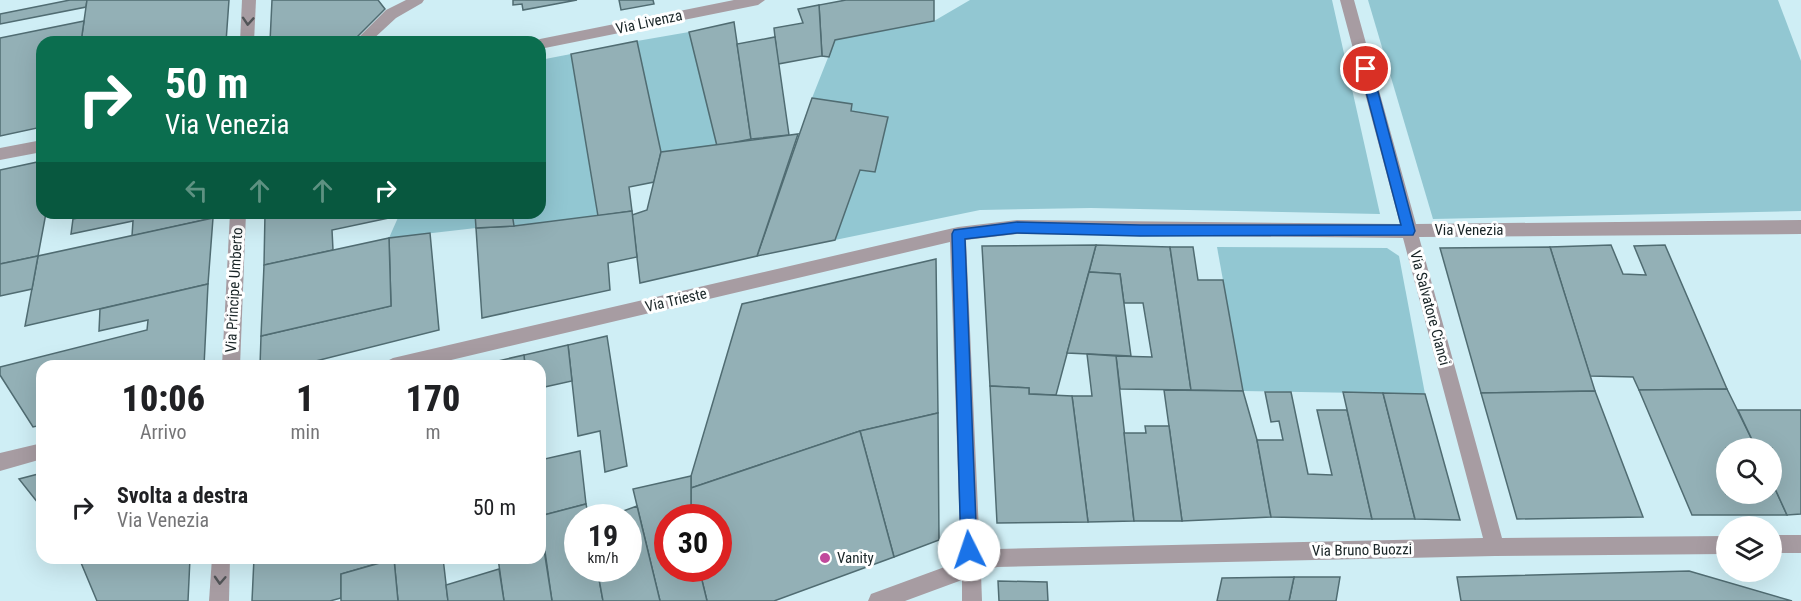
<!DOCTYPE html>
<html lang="it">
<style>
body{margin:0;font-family:"Roboto Condensed",sans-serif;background:#f2f2f2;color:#202124;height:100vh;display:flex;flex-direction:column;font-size:22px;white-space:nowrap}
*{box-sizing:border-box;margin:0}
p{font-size:20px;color:#757577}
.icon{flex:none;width:33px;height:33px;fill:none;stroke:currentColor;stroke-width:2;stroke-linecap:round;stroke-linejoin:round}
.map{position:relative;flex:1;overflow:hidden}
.side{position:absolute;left:36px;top:360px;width:510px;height:204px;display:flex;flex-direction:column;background:#fff;border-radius:18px;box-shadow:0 6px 24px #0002}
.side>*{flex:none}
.guide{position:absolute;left:36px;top:36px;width:510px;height:183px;border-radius:18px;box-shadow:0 6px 24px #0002;background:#0b6e4f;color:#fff;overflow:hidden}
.buttons{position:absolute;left:1716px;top:438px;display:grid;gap:12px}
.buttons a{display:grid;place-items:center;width:66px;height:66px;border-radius:50%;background:#fff;box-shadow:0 6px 24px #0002;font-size:30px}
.speed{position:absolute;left:564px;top:504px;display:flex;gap:12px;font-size:30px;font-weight:700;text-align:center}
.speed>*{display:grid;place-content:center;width:78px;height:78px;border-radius:50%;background:#fff;box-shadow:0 6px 24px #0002;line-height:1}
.speed small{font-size:15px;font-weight:400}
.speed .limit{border:9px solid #d22;background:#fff;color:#111}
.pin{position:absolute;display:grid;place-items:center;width:51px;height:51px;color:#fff;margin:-26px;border:3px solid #fff;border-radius:50%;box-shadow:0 2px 6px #0007}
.me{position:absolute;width:66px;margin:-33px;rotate:356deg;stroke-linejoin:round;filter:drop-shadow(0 0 4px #0008)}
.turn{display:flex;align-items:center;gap:21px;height:126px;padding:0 30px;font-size:27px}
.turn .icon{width:78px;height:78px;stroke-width:2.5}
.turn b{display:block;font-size:42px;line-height:51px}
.lanes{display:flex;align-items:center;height:57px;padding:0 30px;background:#0003;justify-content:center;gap:30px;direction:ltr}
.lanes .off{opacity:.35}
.eta{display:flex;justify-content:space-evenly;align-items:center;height:102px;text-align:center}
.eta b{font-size:36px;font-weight:800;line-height:42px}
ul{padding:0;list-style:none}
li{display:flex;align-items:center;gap:18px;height:90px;padding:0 30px}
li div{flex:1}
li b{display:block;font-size:22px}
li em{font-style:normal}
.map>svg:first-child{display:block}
.green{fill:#92c7d2}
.building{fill:#93b0b6;stroke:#506c72;stroke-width:1.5}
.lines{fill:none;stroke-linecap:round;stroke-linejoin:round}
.minor{fill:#a79ca2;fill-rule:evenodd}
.oneway{stroke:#525558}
.route{fill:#1a73e8;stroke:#114b97;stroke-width:1.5}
.poi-dot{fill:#c1499c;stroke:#fff;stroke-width:2}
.labels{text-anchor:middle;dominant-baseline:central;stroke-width:6;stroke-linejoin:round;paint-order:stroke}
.street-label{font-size:15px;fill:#192527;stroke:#fff}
.poi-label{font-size:15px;fill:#192527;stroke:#fff;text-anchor:start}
</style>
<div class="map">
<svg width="1801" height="601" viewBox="0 0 1801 601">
<rect width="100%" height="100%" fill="#cfeef5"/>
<!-- green -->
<g class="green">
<polygon points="970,0 1332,0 1380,214 1091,208 980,210 835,240 860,170 875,172 888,117 851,111 812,98 835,40 934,21"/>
<polygon points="1368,0 1778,0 1801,61 1801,211 1433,219"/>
<polygon points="689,32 717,146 661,152 637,41"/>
<polygon points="571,54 598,216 514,226 512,213 540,213 540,60"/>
<polygon points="400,213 475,213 476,228 389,238"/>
<polygon points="1217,247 1387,248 1399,256 1425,394 1243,391"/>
</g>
<!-- building -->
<g class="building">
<polygon points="70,0 87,0 86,7 0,24 0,14"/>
<polygon points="87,0 229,0 226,42 81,42"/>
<polygon points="272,0 378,0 385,9 352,42 270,42"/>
<polygon points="513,0 577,0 523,10 522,4 513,5"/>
<polygon points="619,0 653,0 654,4 621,10"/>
<polygon points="846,0 934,0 934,21 835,40 829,57 822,56 819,5"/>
<polygon points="819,5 822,56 778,64 774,28 803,23 798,9"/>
<polygon points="84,21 81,42 42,42 42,127 0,136 0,38"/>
<polygon points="734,22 751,139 717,146 689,32"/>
<polygon points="775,37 789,135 751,139 737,44"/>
<polygon points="637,41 661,152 654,182 629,187 632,211 598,216 571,54"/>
<polygon points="812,98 852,104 851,111 888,117 875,172 860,170 835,240 757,256"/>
<polygon points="798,134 757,256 640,283 632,215 647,210 661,152"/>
<polygon points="42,161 42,213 46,213 38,256 0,264 0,170"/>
<polygon points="632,211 637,257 608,263 610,290 482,318 476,228 514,226"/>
<polygon points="103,213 213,213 213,218 132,236 133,221 71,234 73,219"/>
<polygon points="265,213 340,213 340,215 351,213 400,213 398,216 332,230 333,250 264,265"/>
<polygon points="475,213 512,213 514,226 476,228"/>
<polygon points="213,218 208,284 25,326 38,256"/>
<polygon points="430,233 439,330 296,366 260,366 261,336 391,306 389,238"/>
<polygon points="389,238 391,306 261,336 264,265"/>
<polygon points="1096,245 1170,247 1191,390 1120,389 1116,356 1152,357 1143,303 1124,303 1120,274 1089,272"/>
<polygon points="1096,245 1056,395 1029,394 1029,388 990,386 982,246"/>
<polygon points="1611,245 1623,274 1646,275 1634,246 1665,245 1727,389 1639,390 1633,377 1590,376 1550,247"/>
<polygon points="1170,247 1193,247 1198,280 1223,280 1243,391 1191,390"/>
<polygon points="1550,247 1595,391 1481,393 1440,248"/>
<polygon points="38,256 32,289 0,296 0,264"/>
<polygon points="936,259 938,413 860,431 691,488 691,476 742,304"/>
<polygon points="1089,272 1120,274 1131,356 1067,353"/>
<polygon points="208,284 204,366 42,366 42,425 33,427 0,375 0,367 147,330 148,320 99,331 100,309"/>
<polygon points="607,336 627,466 605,472 600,431 578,436 568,345"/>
<polygon points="568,345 572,381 540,388 540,366 525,366 524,355"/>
<polygon points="1087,354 1116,356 1134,521 1088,522 1072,396 1092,396"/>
<polygon points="524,355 525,366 480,366 480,365"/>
<polygon points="990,386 1029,388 1029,394 1072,396 1088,522 997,523"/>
<polygon points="1727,389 1756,448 1726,448 1726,494 1772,494 1772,482 1787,515 1692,515 1639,390"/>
<polygon points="1164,390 1243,391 1257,440 1271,517 1182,521"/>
<polygon points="1595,391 1643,517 1517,519 1481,393"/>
<polygon points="1265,392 1291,392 1308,474 1332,475 1317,410 1347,410 1372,519 1271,517 1257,440 1283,440 1279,421 1271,422"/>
<polygon points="1343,392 1383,393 1415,519 1372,519"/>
<polygon points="1383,393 1425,394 1460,520 1415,519"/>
<polygon points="1738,410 1801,410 1801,514 1787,515 1772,482 1772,448 1756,448"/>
<polygon points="938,413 939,540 894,557 860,431"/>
<polygon points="1145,426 1169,426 1182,521 1134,521 1124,433 1146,433"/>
<polygon points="860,431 894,557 774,601 707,601 699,568 718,568 718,518 691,518 691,488"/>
<polygon points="580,451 586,504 540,516 540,460"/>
<polygon points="42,473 42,508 19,479"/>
<polygon points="691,476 691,518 668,518 668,568 699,568 707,601 660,601 633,489"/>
<polygon points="586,504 589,518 578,518 578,568 597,568 603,601 552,601 540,516"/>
<polygon points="637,506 660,601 603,601 597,568 628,568 628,518 604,518"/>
<polygon points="540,524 552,601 504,601 498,558 540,558"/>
<polygon points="79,558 190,558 188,601 97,601"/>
<polygon points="254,558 396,558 341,574 341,598 330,601 252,601"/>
<polygon points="443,558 448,601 398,601 394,559"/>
<polygon points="394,559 398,601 341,601 341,574"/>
<polygon points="499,569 504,601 448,601 446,585"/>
<polygon points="1689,571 1792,601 1461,601 1457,577"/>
<polygon points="1294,577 1340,577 1336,601 1289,601"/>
<polygon points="1294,577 1289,601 1217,601 1222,578"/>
<polygon points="998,581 1047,582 1048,601 999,601"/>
</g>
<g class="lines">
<!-- minor -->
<g class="minor">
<polygon points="242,0 256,0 254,42 240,42"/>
<polygon points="406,0 424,0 422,3 396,18 370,42 354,42 386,10"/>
<polygon points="734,0 765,0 758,5 540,49 540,42 534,42 540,39"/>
<path d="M1340,0H1354L1416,224L1801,220V234L1419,237L1502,538L1726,536V554L1495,556L997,567L981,573L982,601H962V580L905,601H868L871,594L961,561L950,242L426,366H384L387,361L393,358L958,227L1017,220L1400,224ZM1017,234L1403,238L1483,538L997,549L980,555L966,240Z"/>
<polygon points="42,140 42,152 0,160 0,148"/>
<polygon points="230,213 246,213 240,366 222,366"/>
<polygon points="42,443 42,459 0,471 0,453"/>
<rect x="1772" y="535" width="29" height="18"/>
<polygon points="212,558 230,558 229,601 209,601"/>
</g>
</g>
<!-- one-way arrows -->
<defs><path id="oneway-chevron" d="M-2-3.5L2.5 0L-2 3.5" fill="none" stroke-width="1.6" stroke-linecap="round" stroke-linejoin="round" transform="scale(1.5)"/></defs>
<g class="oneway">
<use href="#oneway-chevron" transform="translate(248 21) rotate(94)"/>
<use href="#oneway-chevron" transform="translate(220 580) rotate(93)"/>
</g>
<!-- route -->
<polygon class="route" points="1366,65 1372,69 1415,231 1413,235 1140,236 1017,233 965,239 977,550 975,556 969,558 964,556 961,550 952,234 954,230 1017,222 1140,225 1401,225 1360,69"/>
<!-- markers -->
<circle class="poi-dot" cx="825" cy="558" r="6"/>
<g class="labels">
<!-- street labels -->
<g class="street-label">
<text transform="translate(649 22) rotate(-12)">Via Livenza</text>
<text x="1469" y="230">Via Venezia</text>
<text transform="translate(234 290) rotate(-87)">Via Principe Umberto</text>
<text transform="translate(676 300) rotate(-13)">Via Trieste</text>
<text transform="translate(1430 308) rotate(75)">Via Salvatore Cianci</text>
<text transform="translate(1362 550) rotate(-1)">Via Bruno Buozzi</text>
</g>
<!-- poi labels -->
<g class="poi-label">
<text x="837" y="558">Vanity</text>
</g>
</g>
</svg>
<div class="buttons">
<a><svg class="icon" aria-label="search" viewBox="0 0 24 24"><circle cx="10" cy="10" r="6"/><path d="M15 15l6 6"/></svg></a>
<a><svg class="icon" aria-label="layers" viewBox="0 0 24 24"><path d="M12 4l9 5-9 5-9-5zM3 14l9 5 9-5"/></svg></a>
</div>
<div class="speed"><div>19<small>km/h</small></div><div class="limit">30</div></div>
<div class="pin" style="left:1366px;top:69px;background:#d93025"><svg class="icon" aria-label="arrive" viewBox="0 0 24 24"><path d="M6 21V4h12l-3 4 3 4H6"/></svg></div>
<svg class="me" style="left:969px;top:550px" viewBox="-20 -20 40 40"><circle r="19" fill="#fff"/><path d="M0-13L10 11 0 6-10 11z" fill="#1a73e8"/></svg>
<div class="guide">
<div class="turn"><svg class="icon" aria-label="right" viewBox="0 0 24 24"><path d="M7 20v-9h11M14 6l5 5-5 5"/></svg><div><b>50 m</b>Via Venezia</div></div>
<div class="lanes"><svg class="icon off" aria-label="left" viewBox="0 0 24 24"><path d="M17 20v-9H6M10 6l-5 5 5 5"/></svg><svg class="icon off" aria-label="ahead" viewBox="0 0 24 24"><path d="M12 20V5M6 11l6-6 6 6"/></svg><svg class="icon off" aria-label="ahead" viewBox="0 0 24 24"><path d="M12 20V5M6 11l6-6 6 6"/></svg><svg class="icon" aria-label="right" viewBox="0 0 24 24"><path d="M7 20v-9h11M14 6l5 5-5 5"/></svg></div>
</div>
<section class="side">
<div class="eta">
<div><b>10:06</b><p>Arrivo</p></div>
<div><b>1</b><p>min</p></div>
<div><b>170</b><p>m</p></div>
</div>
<ul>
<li><svg class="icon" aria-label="right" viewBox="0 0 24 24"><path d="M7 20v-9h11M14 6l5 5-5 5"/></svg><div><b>Svolta a destra</b><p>Via Venezia</p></div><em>50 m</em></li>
</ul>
</section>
</div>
